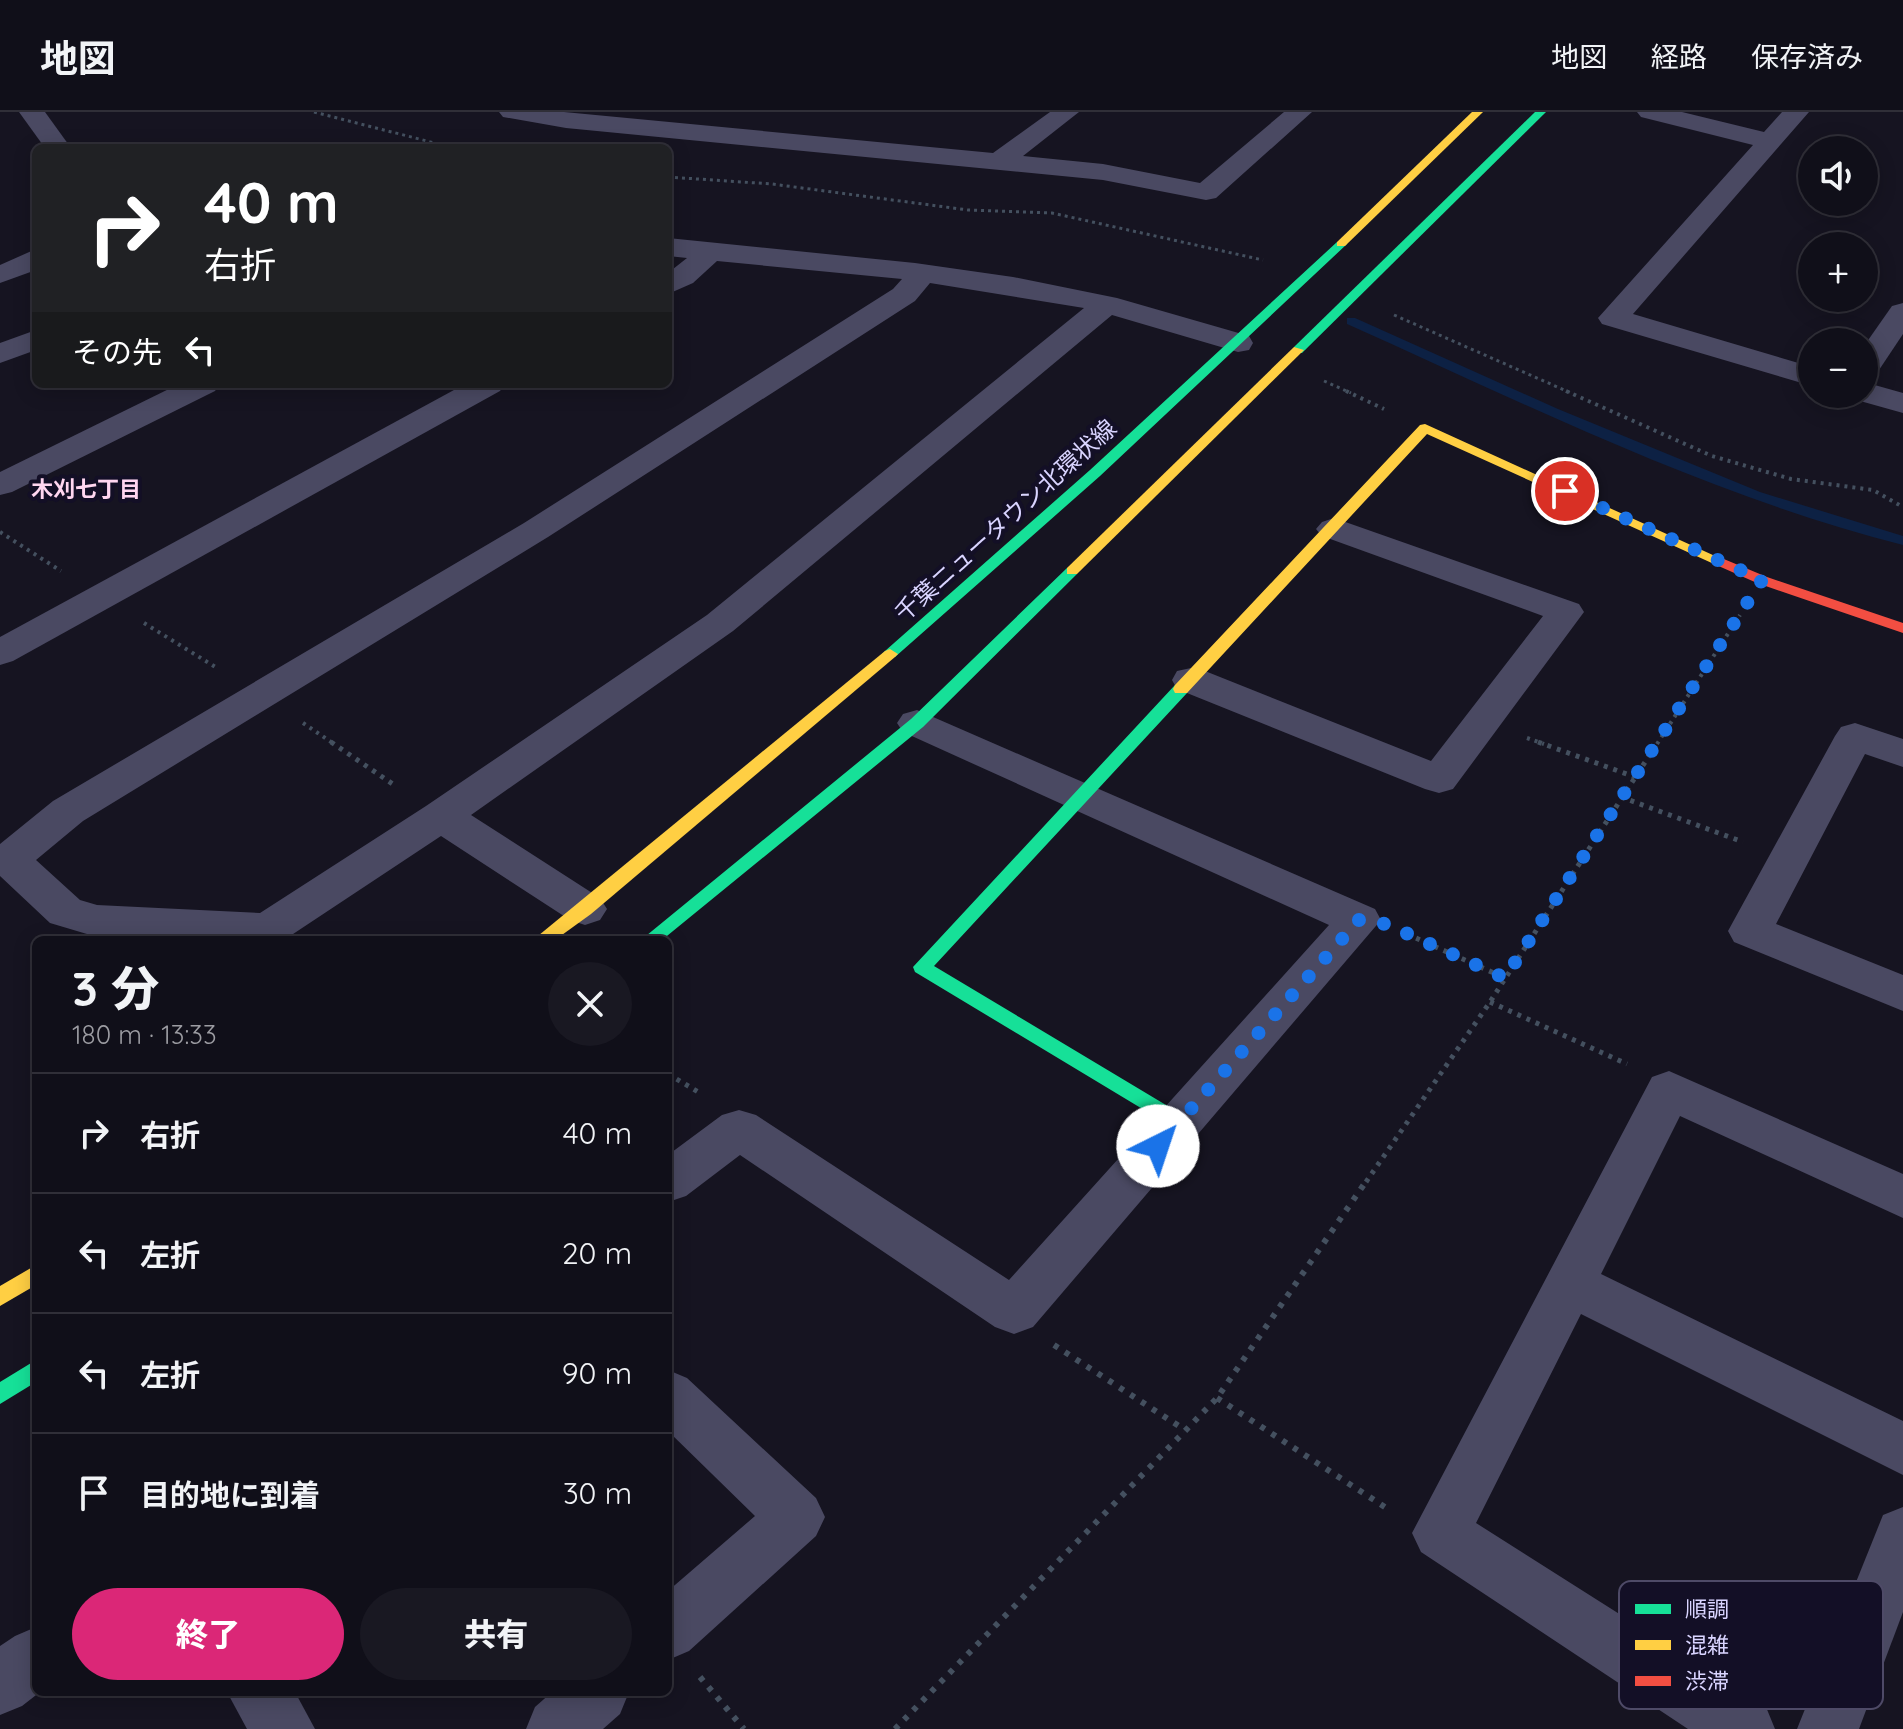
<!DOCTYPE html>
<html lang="ja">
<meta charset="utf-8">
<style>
body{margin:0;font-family:Quicksand,"Noto Sans JP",sans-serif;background:#191822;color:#f1f3f6;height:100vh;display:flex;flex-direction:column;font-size:30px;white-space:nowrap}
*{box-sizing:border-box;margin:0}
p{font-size:26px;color:#9c9ca2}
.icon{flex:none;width:44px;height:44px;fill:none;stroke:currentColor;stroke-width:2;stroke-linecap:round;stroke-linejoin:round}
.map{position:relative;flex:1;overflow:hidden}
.side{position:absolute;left:32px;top:824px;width:640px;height:760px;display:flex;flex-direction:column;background:#100f19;border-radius:12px;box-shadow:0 4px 20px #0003,0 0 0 2px #302f38}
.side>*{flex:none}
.top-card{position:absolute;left:32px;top:32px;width:640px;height:244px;border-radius:12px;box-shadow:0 4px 20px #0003,0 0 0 2px #302f38;background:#202124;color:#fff;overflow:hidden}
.fabs{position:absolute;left:1798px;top:24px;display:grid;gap:16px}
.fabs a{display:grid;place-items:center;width:80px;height:80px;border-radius:50%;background:#100f19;box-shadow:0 4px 20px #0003,0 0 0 2px #302f38;font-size:40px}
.pin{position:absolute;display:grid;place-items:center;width:68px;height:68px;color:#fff;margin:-34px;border:4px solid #fff;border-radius:50%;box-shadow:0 2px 8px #0007}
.me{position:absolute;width:88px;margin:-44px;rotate:41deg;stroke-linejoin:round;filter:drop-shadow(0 0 6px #0008)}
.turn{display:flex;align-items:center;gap:28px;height:168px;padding:0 40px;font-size:36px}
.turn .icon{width:104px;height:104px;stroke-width:2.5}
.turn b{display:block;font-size:56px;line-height:68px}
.then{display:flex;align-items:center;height:76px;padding:0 40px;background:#0003;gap:16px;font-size:30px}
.round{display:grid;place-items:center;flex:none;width:84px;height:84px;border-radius:42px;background:#191822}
.summary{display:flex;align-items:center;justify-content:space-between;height:136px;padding:0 40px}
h1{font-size:48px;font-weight:800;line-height:60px}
.button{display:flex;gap:16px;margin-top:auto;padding:16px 40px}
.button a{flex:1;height:92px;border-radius:48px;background:#db2777;color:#fff;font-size:32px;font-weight:800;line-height:92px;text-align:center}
.button a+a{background:#191822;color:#f1f3f6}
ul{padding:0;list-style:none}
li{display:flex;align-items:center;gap:24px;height:120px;padding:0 40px;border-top:2px solid #302f38}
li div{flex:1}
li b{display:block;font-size:30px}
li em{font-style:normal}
header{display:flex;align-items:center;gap:48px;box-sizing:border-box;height:112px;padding:0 40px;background:#100f19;border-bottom:2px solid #302f38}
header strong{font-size:38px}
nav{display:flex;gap:44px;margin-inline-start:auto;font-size:28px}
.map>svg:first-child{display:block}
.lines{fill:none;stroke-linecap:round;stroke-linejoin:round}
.stream{fill:#0d2144;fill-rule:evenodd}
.path-far3{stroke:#44505f;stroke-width:3;stroke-dasharray:3 4;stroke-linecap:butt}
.path-far2{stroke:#44505f;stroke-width:4;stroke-dasharray:3 5;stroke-linecap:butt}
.path-far1{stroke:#44505f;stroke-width:5;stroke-dasharray:4 6;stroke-linecap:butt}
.path{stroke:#44505f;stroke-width:6;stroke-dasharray:5 8;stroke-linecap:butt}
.street{fill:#4a4962;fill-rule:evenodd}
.fast{fill:#16e098;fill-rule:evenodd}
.slow{fill:#ffcf43;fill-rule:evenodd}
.jam{fill:#f24e42;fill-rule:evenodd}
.route{stroke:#1a73e8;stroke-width:14;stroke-dasharray:0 25.2}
.labels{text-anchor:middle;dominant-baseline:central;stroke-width:8;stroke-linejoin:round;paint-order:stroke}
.far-neighbourhood-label{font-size:22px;font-weight:bold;fill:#ffd6f0;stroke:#130f26}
.street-label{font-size:24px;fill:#d9d4ff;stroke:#130f26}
.key{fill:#130f26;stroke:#4e4a67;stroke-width:2}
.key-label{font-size:22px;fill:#d9d4ff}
</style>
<header>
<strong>地図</strong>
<nav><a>地図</a><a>経路</a><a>保存済み</a></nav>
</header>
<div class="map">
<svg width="1903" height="1617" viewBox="0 0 1903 1617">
<rect width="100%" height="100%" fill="#161421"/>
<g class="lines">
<!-- stream -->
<path class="stream" d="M1347,206H1355L1558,297L1760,380L1903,424V433C1710,384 1528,293 1347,212Z"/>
<!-- path-far3 -->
<g class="path-far3">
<polyline points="314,0 454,36"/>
<polyline points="668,65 772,72 968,98 1052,101 1263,148"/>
<polyline points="1394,203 1571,281"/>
<polyline points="1324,269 1351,281"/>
</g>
<!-- path-far2 -->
<g class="path-far2">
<polyline points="1346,279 1384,297"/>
<polyline points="1566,279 1712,344 1791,367 1873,378 1903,395"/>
<polyline points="0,420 61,459"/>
<polyline points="144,511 217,556"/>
<polyline points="303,611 334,632"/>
<polyline points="1527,626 1544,632"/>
<polyline points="1657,632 1740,503"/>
</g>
<!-- path-far1 -->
<g class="path-far1">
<polyline points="331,630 397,675"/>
<polyline points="1538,630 1635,665"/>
<polyline points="1621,685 1743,730"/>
<polyline points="1407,822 1505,866"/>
<polyline points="1490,890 1627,952"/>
<polyline points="668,962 700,981"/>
<polyline points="1366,1070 1490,890 1658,630"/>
</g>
<!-- path -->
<g class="path">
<polyline points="1054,1233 1185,1318"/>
<polyline points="1217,1286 1391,1399"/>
<polyline points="700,1565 744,1617"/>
<polyline points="895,1617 1217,1286 1367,1068"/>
</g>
<!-- street -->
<g class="street">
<polygon points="19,0 45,0 71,36 45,36"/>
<polygon points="499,0 564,0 993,41 1050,0 1079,0 1023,44 1103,52 1200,71 1284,0 1312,0 1216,86 1206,88 1103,68 566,16 503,5"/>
<polygon points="1637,0 1682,0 1764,20 1782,0 1809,0 1633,202 1812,255 1812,274 1602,212 1598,206 1753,33 1641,5"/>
<path d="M668,126L915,151L1013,165L1117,186L1249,224L1253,231L1249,238L1238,240L1112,203L733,519L471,703L600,786L607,797L600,808L585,813L570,808L441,724L284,828L97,825L50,811L0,764V732L53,689L524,411L893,177L902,167L717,149L693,171L668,182V161L687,146L668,144ZM930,171L1084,196L707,503L426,694L260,801L97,793L80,788L36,748L83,709L548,425L915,189Z"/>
<polygon points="36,137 36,158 0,171 0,153"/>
<polygon points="1903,191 1903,222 1875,264 1864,266 1864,234 1892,194"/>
<polygon points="36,218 36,238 0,251 0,231"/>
<polygon points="1864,270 1903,281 1903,301 1853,287 1849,282 1864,282"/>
<polygon points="179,272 220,272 215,279 12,380 0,383 0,360"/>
<polygon points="465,272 505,272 500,279 13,549 0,553 0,525"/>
<polygon points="1334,406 1579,492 1584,500 1453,677 1439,681 1425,677 1177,577 1172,568 1177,559 1191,556 1205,559 1431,649 1543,504 1322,424 1316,417 1322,410"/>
<polygon points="917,598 1375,797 1381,808 1033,1215 1014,1222 995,1215 740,1043 686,1084 668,1090 668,1043 722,1003 739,998 756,1003 1009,1168 1329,813 903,620 897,611 903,602"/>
<polygon points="1855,611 1903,627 1903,655 1865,642 1776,812 1903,863 1903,899 1734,830 1728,819 1835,624 1841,615"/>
<polygon points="1669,959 1903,1062 1903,1106 1680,1004 1601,1162 1903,1309 1903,1363 1581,1202 1476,1411 1766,1595 1775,1617 1688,1617 1421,1440 1412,1421 1652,965"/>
<polygon points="668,1258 687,1266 816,1386 825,1405 816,1424 689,1539 668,1548 668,1479 755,1404 668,1319"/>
<polygon points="1903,1395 1903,1500 1859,1617 1797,1617 1883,1403"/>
<polygon points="36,1515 36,1580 40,1580 22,1594 0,1603 0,1534 15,1524"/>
<polygon points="227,1580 295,1580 315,1617 247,1617"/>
<polygon points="552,1580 629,1580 620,1602 603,1617 526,1617 535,1595"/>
</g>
<!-- fast -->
<g class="fast">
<polygon points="1535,0 1546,0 1302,241 1294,241 1294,235"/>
<polygon points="1337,130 1347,132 1100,364 895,545 885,545 882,542 885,539 1090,358"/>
<polygon points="1072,455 1077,456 1077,462 923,615 662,828 641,828 911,607 1067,456"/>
<polygon points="1181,572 1189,577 1187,581 934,854 1186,1005 1189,1011 1186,1017 1179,1019 915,860 913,855 1175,573"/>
<polygon points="36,1248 36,1270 0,1292 0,1270"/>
</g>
<!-- slow -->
<g class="slow">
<polygon points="1472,0 1483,0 1345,134 1337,134 1337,130"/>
<polygon points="1294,235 1304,238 1077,462 1067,462 1067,456"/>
<polygon points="1425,312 1726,449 1724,452 1714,452 1427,322 1187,581 1175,581 1173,577 1175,573 1420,313"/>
<polygon points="890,537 898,542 895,545 591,802 555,828 533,828 885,539"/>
<polygon points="36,1153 36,1173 0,1194 0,1174"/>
</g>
<!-- jam -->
<polygon class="jam" points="1719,445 1767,465 1903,511 1903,521 1757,471 1714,452 1714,446"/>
</g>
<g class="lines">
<!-- route -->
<polyline class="route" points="1158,1034 1359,808 1386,812 1505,866 1762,468 1565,379"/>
</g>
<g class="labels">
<!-- far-neighbourhood labels -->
<g class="far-neighbourhood-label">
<text x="86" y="377">木刈七丁目</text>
</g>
<!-- street labels -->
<g class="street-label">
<text transform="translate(1005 408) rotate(-42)">千葉ニュータウン北環状線</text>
</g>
</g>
<!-- legend -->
<rect x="1619" y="1469" width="264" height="128" rx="12" class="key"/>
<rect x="1635" y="1492" width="36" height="10" fill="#16e098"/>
<rect x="1635" y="1528" width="36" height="10" fill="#ffcf43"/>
<rect x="1635" y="1564" width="36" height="10" fill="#f24e42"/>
<g class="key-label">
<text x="1685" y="1505">順調</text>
<text x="1685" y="1541">混雑</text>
<text x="1685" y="1577">渋滞</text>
</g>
</svg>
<div class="fabs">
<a><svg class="icon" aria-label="sound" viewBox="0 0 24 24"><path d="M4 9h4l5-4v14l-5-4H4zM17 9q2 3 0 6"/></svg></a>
<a>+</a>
<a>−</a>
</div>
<div class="pin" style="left:1565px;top:379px;background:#d93025"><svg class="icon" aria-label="arrive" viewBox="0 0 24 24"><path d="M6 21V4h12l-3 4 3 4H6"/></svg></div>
<svg class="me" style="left:1158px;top:1034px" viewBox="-20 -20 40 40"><circle r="19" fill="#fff"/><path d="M0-13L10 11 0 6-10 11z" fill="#1a73e8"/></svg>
<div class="top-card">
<div class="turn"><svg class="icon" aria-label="right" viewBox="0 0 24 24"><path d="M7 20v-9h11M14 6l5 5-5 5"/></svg><div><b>40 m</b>右折</div></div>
<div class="then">その先<svg class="icon" aria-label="left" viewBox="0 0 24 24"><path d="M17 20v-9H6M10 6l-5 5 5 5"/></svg></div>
</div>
<section class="side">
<div class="summary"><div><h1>3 分</h1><p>180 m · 13:33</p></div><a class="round"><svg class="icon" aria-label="close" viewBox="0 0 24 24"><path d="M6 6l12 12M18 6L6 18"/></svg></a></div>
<ul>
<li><svg class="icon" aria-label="right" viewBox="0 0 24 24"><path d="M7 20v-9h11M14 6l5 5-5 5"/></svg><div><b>右折</b></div><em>40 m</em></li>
<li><svg class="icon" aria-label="left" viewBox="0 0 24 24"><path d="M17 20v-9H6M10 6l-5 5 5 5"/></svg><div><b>左折</b></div><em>20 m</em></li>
<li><svg class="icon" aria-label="left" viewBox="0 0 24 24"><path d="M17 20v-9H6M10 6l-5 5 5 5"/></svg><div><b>左折</b></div><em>90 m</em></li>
<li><svg class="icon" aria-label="arrive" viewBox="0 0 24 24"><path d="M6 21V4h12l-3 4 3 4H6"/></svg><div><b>目的地に到着</b></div><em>30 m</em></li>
</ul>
<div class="button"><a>終了</a><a>共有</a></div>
</section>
</div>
